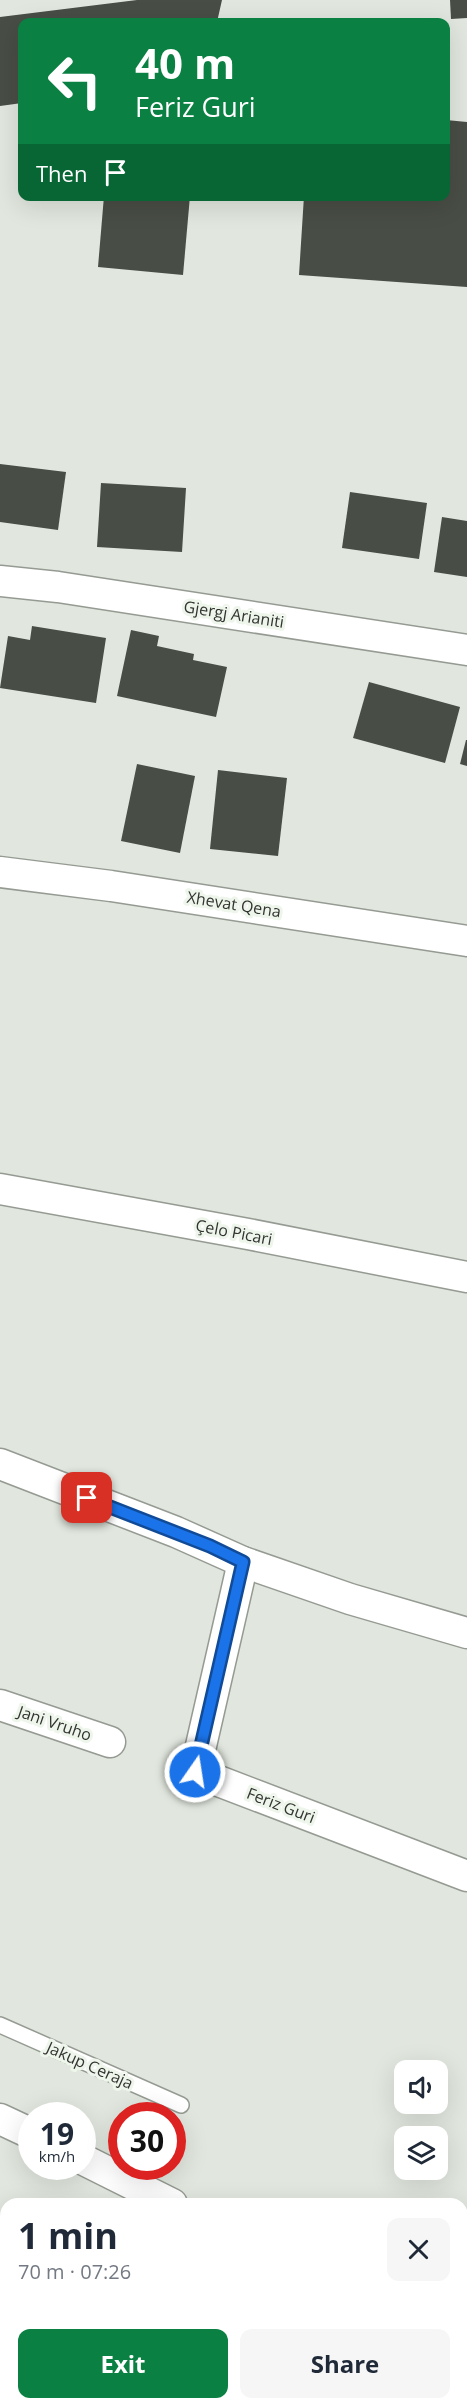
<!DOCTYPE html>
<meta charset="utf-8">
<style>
body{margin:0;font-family:"Open Sans",sans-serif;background:#f6f6f7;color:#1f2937;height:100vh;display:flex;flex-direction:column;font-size:22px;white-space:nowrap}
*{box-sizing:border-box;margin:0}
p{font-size:20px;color:#747a83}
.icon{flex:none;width:33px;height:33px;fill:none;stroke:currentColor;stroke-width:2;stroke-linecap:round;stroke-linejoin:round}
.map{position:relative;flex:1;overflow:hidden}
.side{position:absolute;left:0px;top:2198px;width:468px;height:212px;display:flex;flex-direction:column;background:#fff;border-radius:18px 18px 0 0;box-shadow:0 6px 24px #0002}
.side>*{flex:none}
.hud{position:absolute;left:18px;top:18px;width:432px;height:183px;border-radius:12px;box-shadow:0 6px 24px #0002;background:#0b8043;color:#fff;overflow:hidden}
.tools{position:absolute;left:394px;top:2060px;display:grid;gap:12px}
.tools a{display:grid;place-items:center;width:54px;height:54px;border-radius:12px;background:#fff;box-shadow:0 6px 24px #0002;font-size:30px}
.speed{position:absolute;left:18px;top:2102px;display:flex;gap:12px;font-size:30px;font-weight:700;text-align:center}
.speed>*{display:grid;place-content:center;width:78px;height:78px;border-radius:50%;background:#fff;box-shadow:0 6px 24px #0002;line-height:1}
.speed small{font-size:15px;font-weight:400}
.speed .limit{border:9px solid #d22;background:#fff;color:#111}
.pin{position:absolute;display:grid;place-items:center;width:51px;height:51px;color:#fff;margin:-26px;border-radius:12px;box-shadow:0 3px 9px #0006}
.me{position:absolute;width:66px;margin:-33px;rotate:13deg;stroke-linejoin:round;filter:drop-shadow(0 0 4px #0008)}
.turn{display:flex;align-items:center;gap:21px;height:126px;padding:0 18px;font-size:27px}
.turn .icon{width:78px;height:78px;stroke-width:2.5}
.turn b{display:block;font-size:42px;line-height:51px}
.then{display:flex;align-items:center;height:57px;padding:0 18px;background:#0003;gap:12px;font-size:22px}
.round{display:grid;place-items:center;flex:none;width:63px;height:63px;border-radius:12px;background:#f6f6f7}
.head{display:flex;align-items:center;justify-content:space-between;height:102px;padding:0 18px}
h1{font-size:36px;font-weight:700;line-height:45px}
.button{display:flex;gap:12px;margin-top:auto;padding:12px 18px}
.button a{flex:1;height:69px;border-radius:12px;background:#0b8043;color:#fff;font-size:24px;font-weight:700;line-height:69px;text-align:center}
.button a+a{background:#f6f6f7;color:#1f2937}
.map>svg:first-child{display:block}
.building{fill:#484d45}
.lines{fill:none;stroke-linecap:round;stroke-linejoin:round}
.lane-casing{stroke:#959b92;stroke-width:18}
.street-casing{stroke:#959b92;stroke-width:33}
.lane{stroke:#fff;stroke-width:15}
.street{stroke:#fff;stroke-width:30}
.route-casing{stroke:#114b97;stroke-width:15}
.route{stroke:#1a73e8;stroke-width:10}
.labels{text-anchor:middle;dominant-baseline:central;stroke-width:6;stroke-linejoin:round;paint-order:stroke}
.street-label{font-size:16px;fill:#323430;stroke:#eef5eb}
</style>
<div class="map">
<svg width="467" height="2408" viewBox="0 0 467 2408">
<rect width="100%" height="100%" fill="#e1e7de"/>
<!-- building -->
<g class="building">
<polygon points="137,0 222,0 217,22 22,22 22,103 0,106 0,17"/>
<polygon points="450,0 467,0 467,18 451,19"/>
<polygon points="446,120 467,122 467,287 299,275 304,196 446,196"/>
<polygon points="104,196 190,196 183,275 98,267"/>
<polygon points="0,464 66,472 58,530 0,522"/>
<polygon points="101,483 186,488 182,552 97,547"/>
<polygon points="350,492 427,503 419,559 342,548"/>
<polygon points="442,517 467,521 467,577 434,572"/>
<polygon points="32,626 106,638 96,703 0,688 8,636 30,640"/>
<polygon points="131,630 159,636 157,646 194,654 193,660 227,667 216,717 117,696"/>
<polygon points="369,682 460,707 445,763 353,738"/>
<polygon points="466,740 467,740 467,766 460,764"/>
<polygon points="137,764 195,776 180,853 121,841"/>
<polygon points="218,770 287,778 278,856 210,849"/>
</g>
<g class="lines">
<defs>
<polyline id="lane" points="0,2025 181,2105"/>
<g id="street">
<polyline points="0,581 58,587 467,650"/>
<polyline points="0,872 111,886 467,941"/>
<polyline points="0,1189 248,1234 467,1277"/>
<polyline points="0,1464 176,1532 243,1562 350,1599 467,1633"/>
<polyline points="243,1562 195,1772 467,1876"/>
<polyline points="0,1705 110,1742"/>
<polyline points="0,2119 32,2134"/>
<polyline points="82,2159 172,2204"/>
<polyline points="462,2321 467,2323"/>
<polyline points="288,2403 289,2408"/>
</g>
</defs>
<!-- lane casing -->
<use href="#lane" class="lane-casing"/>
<!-- street casing -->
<use href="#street" class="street-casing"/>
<!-- lane -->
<use href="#lane" class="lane"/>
<!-- street -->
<use href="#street" class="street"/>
</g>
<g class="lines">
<defs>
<polyline id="route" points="87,1498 210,1546 243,1562 195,1772"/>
</defs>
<!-- route casing -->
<use href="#route" class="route-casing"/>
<!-- route -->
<use href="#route" class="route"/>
</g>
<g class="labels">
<!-- street labels -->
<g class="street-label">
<text transform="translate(234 614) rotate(9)">Gjergj Arianiti</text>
<text transform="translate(234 904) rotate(9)">Xhevat Qena</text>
<text transform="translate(234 1232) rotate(11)">Çelo Picari</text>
<text transform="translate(55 1723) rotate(19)">Jani Vruho</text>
<text transform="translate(281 1805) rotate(21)">Feriz Guri</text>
<text transform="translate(90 2065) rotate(24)">Jakup Ceraja</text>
</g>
</g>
</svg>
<div class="tools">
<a><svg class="icon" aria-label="sound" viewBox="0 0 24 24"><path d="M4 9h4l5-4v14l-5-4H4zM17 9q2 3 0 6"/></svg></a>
<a><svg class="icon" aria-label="layers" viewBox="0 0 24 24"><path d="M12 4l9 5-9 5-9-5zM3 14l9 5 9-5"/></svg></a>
</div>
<div class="speed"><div>19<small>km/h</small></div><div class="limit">30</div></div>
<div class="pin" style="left:87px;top:1498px;background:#d93025"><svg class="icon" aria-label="arrive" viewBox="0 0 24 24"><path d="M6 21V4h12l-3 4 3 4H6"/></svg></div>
<svg class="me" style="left:195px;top:1772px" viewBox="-20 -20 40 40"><circle r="17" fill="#1a73e8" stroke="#fff" stroke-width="3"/><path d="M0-11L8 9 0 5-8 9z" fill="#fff"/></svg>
<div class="hud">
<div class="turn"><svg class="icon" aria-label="left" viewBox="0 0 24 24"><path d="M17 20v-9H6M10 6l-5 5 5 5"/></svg><div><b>40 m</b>Feriz Guri</div></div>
<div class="then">Then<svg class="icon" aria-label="arrive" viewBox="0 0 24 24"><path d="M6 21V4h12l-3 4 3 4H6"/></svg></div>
</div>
<section class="side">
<div class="head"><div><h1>1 min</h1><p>70 m · 07:26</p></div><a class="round"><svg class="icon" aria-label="close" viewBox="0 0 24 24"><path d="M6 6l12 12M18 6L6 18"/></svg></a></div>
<div class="button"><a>Exit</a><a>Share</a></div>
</section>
</div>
